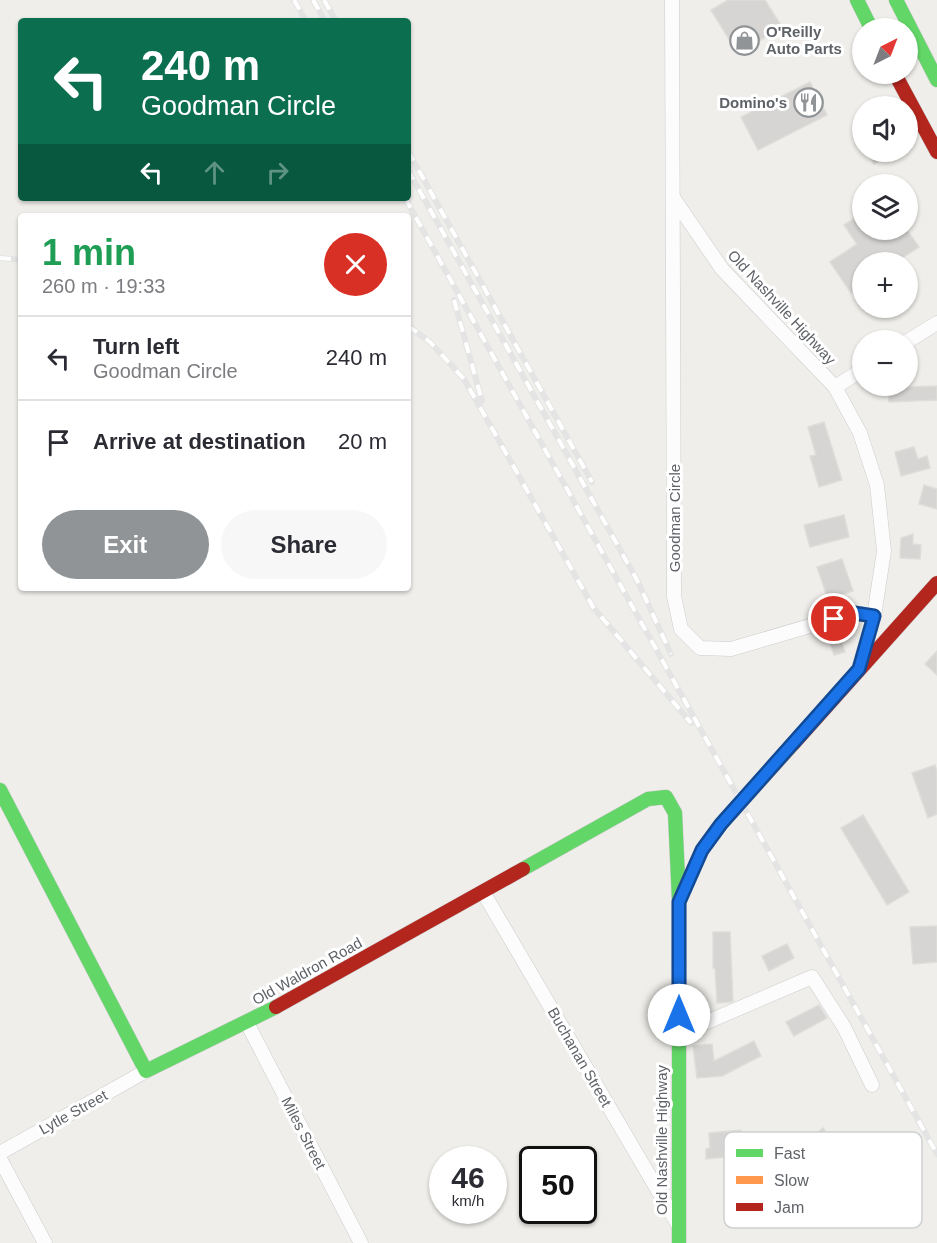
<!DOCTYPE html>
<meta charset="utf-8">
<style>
body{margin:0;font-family:Helvetica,sans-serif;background:#f7f7f7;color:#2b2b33;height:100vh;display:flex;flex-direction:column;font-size:22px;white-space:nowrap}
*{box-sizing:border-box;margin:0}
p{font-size:20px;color:#7c7c81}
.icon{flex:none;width:33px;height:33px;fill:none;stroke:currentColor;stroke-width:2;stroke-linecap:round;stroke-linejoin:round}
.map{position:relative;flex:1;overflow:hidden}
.drawer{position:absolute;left:18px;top:213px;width:393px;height:378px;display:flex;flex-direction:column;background:#fff;border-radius:6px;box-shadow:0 2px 4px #0004}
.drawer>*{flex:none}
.top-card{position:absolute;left:18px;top:18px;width:393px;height:183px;border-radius:6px;box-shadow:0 2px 4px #0004;background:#0b6e4f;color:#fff;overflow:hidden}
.needle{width:39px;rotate:42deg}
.tools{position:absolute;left:852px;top:18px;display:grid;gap:12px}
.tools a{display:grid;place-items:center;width:66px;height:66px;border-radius:50%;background:#fff;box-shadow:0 2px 4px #0004;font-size:30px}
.speed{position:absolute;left:429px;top:1146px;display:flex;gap:12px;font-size:30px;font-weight:700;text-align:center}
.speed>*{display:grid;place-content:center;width:78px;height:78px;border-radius:50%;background:#fff;box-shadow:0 2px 4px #0004;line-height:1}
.speed small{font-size:15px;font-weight:400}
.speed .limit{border:3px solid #111;border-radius:9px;background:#fff;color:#111}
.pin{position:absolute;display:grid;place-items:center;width:51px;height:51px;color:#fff;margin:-26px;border:3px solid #fff;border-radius:50%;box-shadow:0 2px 6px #0007}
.me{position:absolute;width:66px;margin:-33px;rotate:0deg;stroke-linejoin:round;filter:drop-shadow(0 0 4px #0008)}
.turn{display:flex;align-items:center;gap:21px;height:126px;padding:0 24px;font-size:27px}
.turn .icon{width:78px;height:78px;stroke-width:2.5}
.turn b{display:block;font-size:42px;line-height:51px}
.lanes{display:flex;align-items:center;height:57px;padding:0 24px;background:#0003;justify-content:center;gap:30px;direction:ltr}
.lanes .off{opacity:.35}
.round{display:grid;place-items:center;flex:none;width:63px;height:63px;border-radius:32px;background:#f7f7f7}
.overview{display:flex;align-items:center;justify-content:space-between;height:102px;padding:0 24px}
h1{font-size:36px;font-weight:600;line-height:45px;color:#1e9e55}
.button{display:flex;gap:12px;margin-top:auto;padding:12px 24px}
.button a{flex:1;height:69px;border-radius:36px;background:#919496;color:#fff;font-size:24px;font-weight:600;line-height:69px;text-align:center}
.button a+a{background:#f7f7f7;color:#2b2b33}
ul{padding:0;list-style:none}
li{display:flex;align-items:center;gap:18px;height:84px;padding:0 24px;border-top:2px solid #e1e1e2}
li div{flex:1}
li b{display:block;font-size:22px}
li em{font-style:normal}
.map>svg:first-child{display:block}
.building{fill:#d6d5d3;stroke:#deddd9;stroke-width:1.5}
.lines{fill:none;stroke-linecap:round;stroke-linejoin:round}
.street-casing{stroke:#cbcccc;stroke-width:15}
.fast-casing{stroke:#cacacb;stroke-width:15}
.slow-casing{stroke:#cacacb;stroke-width:15}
.jam-casing{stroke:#cacacb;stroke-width:15}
.street{stroke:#fdfcfc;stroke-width:14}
.fast{stroke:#63d668;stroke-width:14}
.slow{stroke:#ff974d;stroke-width:14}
.jam{stroke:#b3261e;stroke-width:14}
.rail-casing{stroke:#e4e4e4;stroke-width:6}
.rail{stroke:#fff;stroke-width:4;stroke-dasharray:11;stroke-linecap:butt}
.route-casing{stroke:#114b97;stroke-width:15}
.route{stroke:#1a73e8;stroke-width:10}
.labels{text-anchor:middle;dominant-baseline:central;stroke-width:6;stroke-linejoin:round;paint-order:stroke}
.poi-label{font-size:15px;font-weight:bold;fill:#5f6368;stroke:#fff;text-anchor:start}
.street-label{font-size:15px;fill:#5f6368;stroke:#fff}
.key{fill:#fff;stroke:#cfd0d2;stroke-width:1.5}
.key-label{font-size:16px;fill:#5f6368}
</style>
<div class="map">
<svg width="937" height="1243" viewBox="0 0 937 1243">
<rect width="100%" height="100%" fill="#efeeea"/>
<!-- building -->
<g class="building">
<polygon points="728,0 765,0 782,27 738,54 711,10"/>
<polygon points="810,82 827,115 758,150 741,117"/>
<polygon points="867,152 896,152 874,164"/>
<polygon points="862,213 862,230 907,230 919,247 896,262 862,262 862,285 851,293 830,262 857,244 844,225"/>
<polygon points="937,386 937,400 889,402 888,388"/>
<polygon points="824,422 842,480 819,487 810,456 816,455 808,427"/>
<polygon points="914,447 918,459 927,456 930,468 901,476 895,452"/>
<polygon points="924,485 937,489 937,509 919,504"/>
<polygon points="844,515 849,537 810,547 804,525"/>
<polygon points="913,534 913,544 921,545 920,559 900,558 901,538"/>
<polygon points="842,559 853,591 828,599 817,567"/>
<polygon points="837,627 845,652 834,655 826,631"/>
<polygon points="937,651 937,675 925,664"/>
<polygon points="935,765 937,772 937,814 928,818 912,773"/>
<polygon points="863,815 909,892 887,905 841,828"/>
<polygon points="937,926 937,962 913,964 910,927"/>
<polygon points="713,932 730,932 733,1001 731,1002 717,1003 715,968 713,968"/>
<polygon points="787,944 794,958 769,971 762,956"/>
<polygon points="819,1005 827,1018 794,1036 786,1022"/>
<polygon points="754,1041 761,1056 722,1076 697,1078 693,1046 712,1044 714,1061"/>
<polygon points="823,1128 840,1152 828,1163 808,1141"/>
<polygon points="741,1130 743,1149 724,1151 725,1157 706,1159 706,1149 710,1148 709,1133"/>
</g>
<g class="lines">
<defs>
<g id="street">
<polyline points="672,0 674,596 681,629 700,648 731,649 854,613 874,616"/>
<polyline points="674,199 722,269 835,387 860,433 877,485 884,551 874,616 860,664"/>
<polyline points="908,341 937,323"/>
<polyline points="835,387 862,370"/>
<polyline points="483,892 677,1223"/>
<polyline points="247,1023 361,1243"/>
<polyline points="679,1034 812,977 844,1027 872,1085"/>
<polyline points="0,1153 146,1071"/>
<polyline points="0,1159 45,1243"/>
</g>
<g id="fast">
<polyline points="857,0 871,28"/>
<polyline points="896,0 937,80"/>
<polyline points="0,790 146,1071 276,1007"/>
<polyline points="523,869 648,799 666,797 675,813 679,901"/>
<polyline points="679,966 679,1243"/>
</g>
<polyline id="slow" points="679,966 679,901 702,850 721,824 794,743"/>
<g id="jam">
<polyline points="895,74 937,152"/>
<polyline points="794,743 937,583"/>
<polyline points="276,1007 523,869"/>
</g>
</defs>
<!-- street casing -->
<use href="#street" class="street-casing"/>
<!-- fast casing -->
<use href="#fast" class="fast-casing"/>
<!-- slow casing -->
<use href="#slow" class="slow-casing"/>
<!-- jam casing -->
<use href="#jam" class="jam-casing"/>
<!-- street -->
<use href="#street" class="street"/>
<!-- fast -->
<use href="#fast" class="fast"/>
<!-- slow -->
<use href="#slow" class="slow"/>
<!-- jam -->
<use href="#jam" class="jam"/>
<defs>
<g id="rail">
<polyline points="294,0 306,21"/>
<polyline points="313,0 325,21"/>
<polyline points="324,0 336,21"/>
<polyline points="408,151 592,482"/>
<polyline points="408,170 637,580 671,654"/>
<polyline points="405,198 937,1154"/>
<polyline points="0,258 21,260"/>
<polyline points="454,300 482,401"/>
<polyline points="408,326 430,342 464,379 593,607 691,723"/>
</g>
</defs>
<!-- rail casing -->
<use href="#rail" class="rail-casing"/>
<!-- rail -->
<use href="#rail" class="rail"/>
</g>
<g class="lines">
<defs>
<polyline id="route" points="679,1015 679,902 702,850 721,824 859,669 874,616 854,613 834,619"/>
</defs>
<!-- route casing -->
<use href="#route" class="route-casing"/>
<!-- route -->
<use href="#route" class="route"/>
</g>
<!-- icons -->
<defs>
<symbol id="shop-ring" viewBox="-11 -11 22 22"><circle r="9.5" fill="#fff" stroke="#919496" stroke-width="1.5"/><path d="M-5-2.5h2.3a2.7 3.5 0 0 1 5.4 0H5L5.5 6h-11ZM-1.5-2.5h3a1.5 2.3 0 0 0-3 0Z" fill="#919496"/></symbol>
<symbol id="restaurant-ring" viewBox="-11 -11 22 22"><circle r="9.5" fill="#fff" stroke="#919496" stroke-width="1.5"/><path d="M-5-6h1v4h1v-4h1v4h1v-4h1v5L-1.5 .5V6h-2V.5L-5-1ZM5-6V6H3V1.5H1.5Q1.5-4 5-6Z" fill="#919496"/></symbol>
</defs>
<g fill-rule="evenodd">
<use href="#shop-ring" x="728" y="24" width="33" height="33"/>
<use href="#restaurant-ring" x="792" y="86" width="33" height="33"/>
</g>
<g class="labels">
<!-- poi labels -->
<g class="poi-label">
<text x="766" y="31">O'Reilly<tspan x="766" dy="17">Auto Parts</tspan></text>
<text x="787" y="102" text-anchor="end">Domino's</text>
</g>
<!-- street labels -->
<g class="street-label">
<text transform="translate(782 307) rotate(47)">Old Nashville Highway</text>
<text transform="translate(674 518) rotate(-90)">Goodman Circle</text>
<text transform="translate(307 971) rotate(-29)">Old Waldron Road</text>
<text transform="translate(580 1057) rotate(60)">Buchanan Street</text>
<text transform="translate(73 1112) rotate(-29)">Lytle Street</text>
<text transform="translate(304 1133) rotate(63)">Miles Street</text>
<text transform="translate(661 1140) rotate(-90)">Old Nashville Highway</text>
</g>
</g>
<!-- legend -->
<rect x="724" y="1132" width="198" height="96" rx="9" class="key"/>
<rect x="736" y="1149" width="27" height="8" fill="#63d668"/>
<rect x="736" y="1176" width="27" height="8" fill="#ff974d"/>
<rect x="736" y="1203" width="27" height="8" fill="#b3261e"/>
<g class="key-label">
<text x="774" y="1159">Fast</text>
<text x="774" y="1186">Slow</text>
<text x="774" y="1213">Jam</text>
</g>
</svg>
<div class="tools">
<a><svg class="needle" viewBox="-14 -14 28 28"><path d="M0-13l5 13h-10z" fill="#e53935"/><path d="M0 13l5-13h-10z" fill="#7c7c81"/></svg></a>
<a><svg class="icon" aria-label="sound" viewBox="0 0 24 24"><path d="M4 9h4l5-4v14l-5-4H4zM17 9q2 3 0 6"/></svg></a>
<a><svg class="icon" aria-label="layers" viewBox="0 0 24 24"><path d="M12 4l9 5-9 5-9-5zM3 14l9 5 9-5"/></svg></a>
<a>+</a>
<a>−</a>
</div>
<div class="speed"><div>46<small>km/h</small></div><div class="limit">50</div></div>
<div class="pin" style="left:834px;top:619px;background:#d93025"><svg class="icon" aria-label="arrive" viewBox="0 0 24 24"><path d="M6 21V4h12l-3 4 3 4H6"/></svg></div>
<svg class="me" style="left:679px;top:1015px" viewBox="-20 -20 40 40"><circle r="19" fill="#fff"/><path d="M0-13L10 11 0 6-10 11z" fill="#1a73e8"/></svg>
<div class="top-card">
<div class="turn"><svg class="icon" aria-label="left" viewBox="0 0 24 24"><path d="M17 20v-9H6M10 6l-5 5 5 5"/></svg><div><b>240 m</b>Goodman Circle</div></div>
<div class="lanes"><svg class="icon" aria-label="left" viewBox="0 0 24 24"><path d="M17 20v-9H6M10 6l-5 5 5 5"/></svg><svg class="icon off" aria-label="ahead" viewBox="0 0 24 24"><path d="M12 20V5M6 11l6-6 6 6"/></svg><svg class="icon off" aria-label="right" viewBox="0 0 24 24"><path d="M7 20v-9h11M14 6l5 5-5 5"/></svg></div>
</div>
<section class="drawer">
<div class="overview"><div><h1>1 min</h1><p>260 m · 19:33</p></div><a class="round" style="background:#d93025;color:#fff"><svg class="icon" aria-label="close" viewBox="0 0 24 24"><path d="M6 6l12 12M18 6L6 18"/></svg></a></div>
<ul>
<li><svg class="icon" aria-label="left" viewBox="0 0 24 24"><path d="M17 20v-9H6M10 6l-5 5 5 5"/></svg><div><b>Turn left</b><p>Goodman Circle</p></div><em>240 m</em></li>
<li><svg class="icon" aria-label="arrive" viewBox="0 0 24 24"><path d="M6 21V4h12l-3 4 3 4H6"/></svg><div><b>Arrive at destination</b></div><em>20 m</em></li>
</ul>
<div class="button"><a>Exit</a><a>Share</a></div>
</section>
</div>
